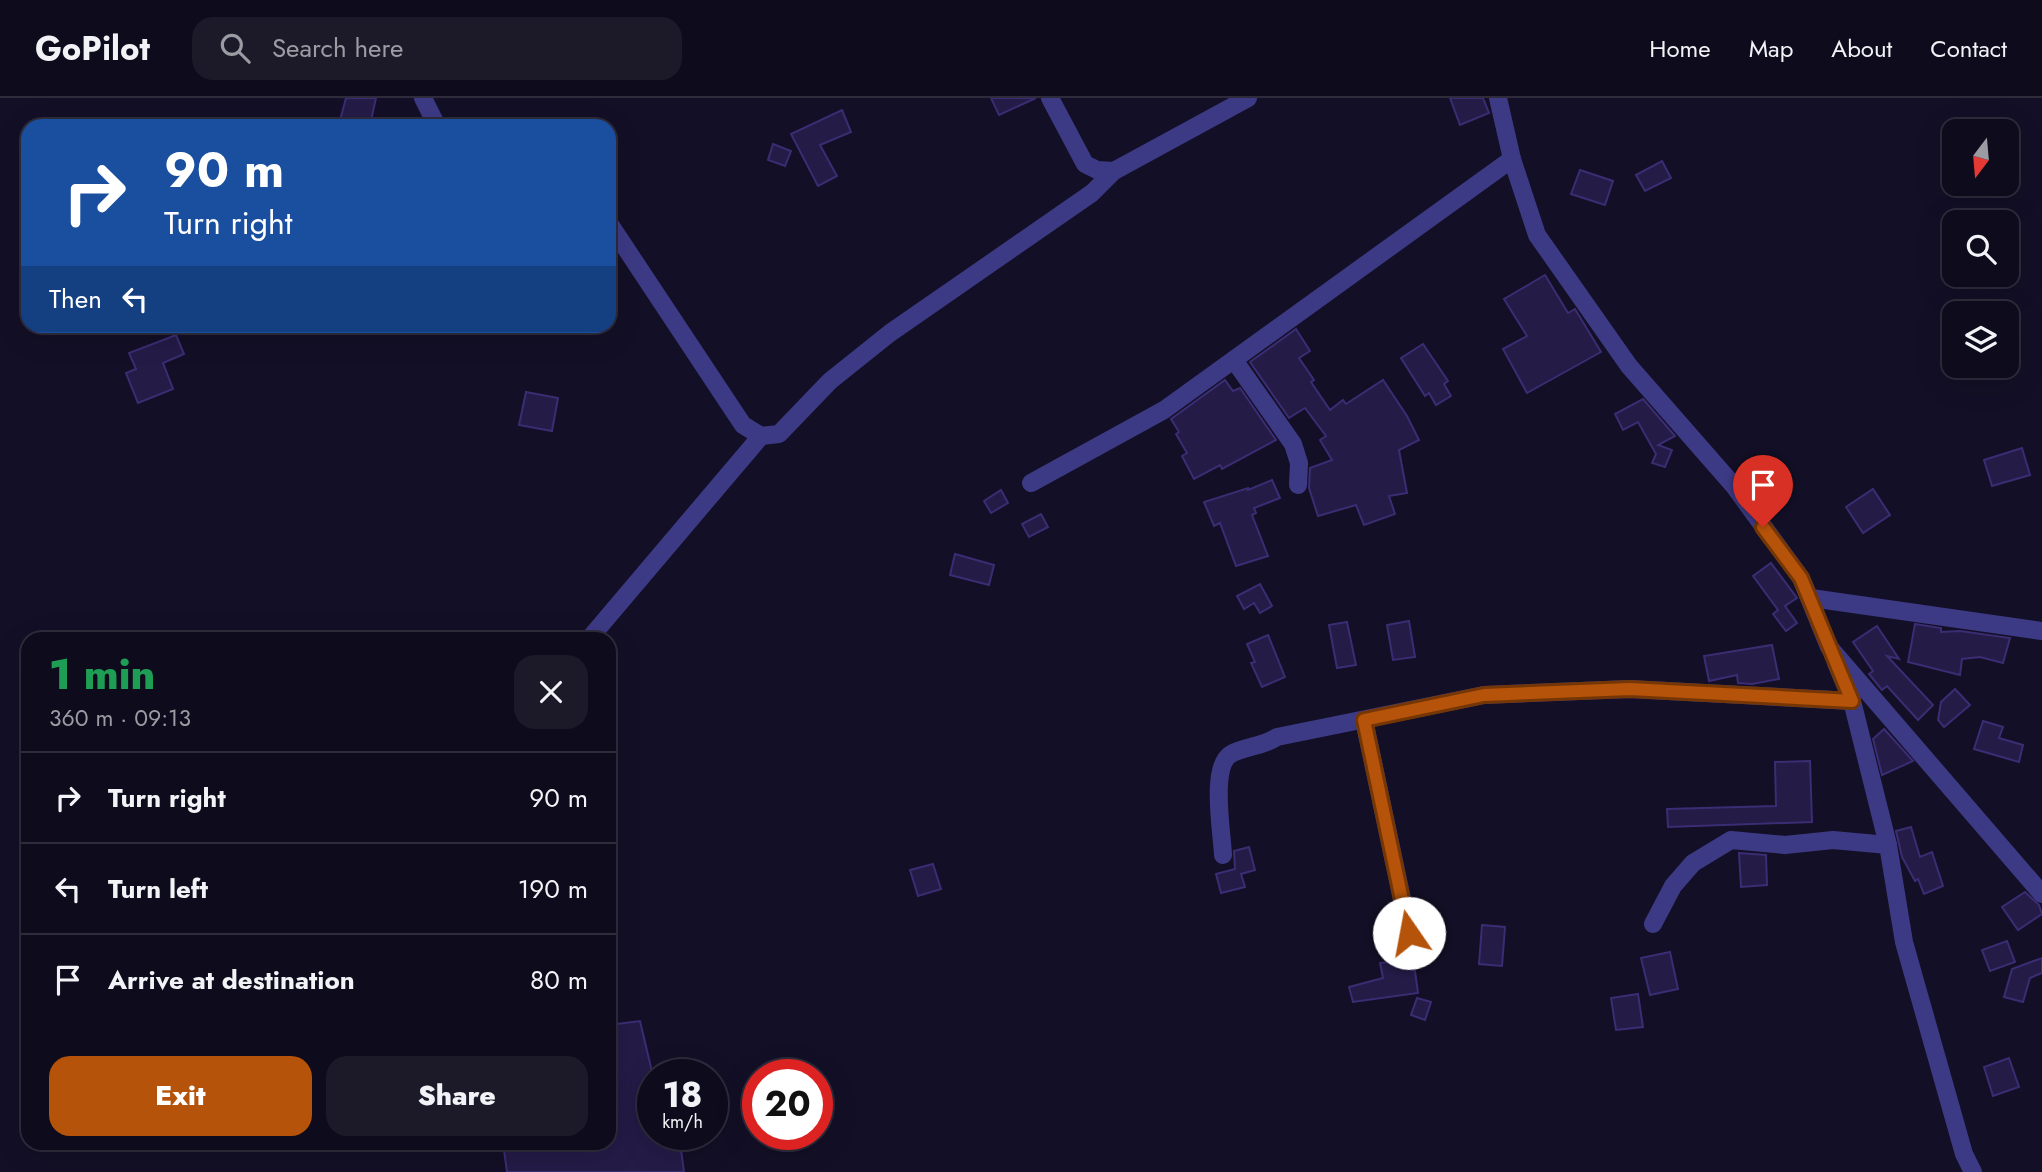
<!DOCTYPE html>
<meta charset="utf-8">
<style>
body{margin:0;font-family:Jost,sans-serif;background:#1c1929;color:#f1f3f6;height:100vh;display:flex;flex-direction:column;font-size:26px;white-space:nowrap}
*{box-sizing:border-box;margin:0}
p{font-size:23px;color:#9b9ba3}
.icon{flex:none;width:38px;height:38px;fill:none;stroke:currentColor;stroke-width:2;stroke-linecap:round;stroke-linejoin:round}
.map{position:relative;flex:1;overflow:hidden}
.details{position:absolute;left:21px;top:534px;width:595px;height:518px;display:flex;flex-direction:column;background:#0e0b1c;border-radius:21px;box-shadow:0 7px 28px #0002,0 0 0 2px #2e2b3b}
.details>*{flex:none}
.banner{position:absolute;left:21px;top:21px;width:595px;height:214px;border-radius:21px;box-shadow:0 7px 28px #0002,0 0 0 2px #2e2b3b;background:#1a4fa0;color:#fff;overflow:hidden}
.needle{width:46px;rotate:196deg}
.fabs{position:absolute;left:1942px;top:21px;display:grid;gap:14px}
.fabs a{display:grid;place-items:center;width:77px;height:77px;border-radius:14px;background:#0e0b1c;box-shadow:0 7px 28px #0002,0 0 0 2px #2e2b3b;font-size:35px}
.speed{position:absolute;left:637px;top:961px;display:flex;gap:14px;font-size:35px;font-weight:700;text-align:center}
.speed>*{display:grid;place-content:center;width:91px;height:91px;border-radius:50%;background:#0e0b1c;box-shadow:0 7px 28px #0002,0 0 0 2px #2e2b3b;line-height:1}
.speed small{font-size:18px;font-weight:400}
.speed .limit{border:10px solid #d22;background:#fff;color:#111}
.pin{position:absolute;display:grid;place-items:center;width:60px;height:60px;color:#fff;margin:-72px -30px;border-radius:50% 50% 50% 0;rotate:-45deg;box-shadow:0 0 7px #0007}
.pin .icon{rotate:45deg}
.me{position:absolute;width:77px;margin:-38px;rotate:348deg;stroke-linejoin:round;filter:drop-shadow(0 0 5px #0008)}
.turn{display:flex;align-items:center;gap:24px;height:147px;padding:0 28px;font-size:32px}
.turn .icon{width:91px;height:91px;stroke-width:2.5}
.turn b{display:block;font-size:49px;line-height:60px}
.then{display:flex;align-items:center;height:66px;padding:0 28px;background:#0003;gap:14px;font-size:26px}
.round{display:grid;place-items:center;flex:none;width:74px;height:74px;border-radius:21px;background:#1c1929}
.head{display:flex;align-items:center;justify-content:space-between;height:119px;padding:0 28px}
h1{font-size:42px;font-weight:800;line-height:52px;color:#1e9e55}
.cta{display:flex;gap:14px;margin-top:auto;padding:14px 28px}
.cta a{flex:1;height:80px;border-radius:21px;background:#b45309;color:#fff;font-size:28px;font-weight:800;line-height:80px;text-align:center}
.cta a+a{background:#1c1929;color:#f1f3f6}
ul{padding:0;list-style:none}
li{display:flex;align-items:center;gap:21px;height:91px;padding:0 28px;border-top:2px solid #2e2b3b}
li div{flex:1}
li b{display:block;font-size:26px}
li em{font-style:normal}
header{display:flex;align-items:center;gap:42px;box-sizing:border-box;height:98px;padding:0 35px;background:#0e0b1c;border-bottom:2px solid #2e2b3b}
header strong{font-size:33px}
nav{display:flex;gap:38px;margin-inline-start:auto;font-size:24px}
.search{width:490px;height:63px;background:#1c1929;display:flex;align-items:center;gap:18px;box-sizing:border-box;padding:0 24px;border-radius:21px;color:#9b9ba3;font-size:26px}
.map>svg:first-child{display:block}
.building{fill:#241b47;stroke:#3b2d73;stroke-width:2}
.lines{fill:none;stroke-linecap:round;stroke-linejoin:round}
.minor{stroke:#3d3a85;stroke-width:18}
.route-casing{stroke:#753606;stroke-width:18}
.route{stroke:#b45309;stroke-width:12}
</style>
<header>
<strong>GoPilot</strong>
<div class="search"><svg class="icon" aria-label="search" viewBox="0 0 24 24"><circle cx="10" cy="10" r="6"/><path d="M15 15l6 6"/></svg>Search here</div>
<nav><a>Home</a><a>Map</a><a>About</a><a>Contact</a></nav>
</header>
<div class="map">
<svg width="2042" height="1074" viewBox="0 0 2042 1074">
<rect width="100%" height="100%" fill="#130f26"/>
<!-- building -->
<g class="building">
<polygon points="346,0 376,0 370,27 339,26"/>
<polygon points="991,0 1036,0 999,17"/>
<polygon points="1450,0 1483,0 1489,15 1460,27"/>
<polygon points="842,12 851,34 820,47 837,78 818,88 791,36"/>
<polygon points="773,46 791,53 785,68 768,62"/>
<polygon points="1662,63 1671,80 1645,93 1636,77"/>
<polygon points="1580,72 1613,83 1605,107 1571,96"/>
<polygon points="1545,177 1568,215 1575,211 1601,254 1527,295 1503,251 1527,238 1504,201"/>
<polygon points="1296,231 1310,253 1299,260 1314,282 1311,284 1330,312 1343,302 1346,306 1383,282 1407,318 1419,342 1399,352 1407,395 1389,398 1395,416 1364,427 1356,407 1318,418 1309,390 1310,370 1332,362 1320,342 1326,338 1305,310 1289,320 1250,264"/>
<polygon points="176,237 184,256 163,265 173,291 138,305 126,275 136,271 129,255"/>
<polygon points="1423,246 1448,283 1444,286 1451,298 1436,307 1429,295 1425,298 1401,260"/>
<polygon points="1225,282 1233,293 1240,290 1276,342 1222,371 1220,367 1194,381 1182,358 1187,355 1176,336 1179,334 1171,321"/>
<polygon points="526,294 558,300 552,333 519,327"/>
<polygon points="1643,301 1675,338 1658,347 1672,352 1665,369 1652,365 1656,356 1638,324 1623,332 1615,316"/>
<polygon points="2022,350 2030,377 1992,388 1984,362"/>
<polygon points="1272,382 1280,400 1254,410 1256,415 1252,417 1268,458 1236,468 1220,425 1214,428 1204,404 1248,390 1248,392"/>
<polygon points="1873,391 1890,417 1863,435 1846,409"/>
<polygon points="1001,392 1008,405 991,415 984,403"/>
<polygon points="1041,416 1048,429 1029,439 1022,426"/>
<polygon points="955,456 994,467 989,487 950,477"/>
<polygon points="1771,465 1797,500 1785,508 1797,525 1786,533 1773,516 1778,512 1753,478"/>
<polygon points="1260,486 1272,508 1260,515 1254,505 1244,511 1237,498"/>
<polygon points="1409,523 1415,559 1393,562 1387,527"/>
<polygon points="1347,524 1356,567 1337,570 1329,527"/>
<polygon points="1915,526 1941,530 1941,534 1960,533 2010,540 2003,565 1980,559 1962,561 1960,577 1908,564"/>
<polygon points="1877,528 1899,561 1887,558 1933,607 1918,622 1887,588 1882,592 1869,576 1873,573 1853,544"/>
<polygon points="1268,537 1285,579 1262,589 1251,565 1255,564 1247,546"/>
<polygon points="1772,547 1779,581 1752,586 1738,585 1737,577 1709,583 1704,558"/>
<polygon points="1955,591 1970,607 1944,629 1938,622 1941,604"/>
<polygon points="1983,623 2003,629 1999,640 2023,647 2019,664 1974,651"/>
<polygon points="1884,631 1913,663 1882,677 1873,641"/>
<polygon points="1810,663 1812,724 1668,729 1667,711 1776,708 1775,664"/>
<polygon points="1911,729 1920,759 1932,754 1943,788 1924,796 1918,781 1915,783 1902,759 1896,733"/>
<polygon points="1249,749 1255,772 1241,776 1245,789 1221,795 1216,776 1235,771 1234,753"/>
<polygon points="1739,755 1766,757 1767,787 1741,789"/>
<polygon points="933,766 941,791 918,798 910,772"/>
<polygon points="2025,794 2039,807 2042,816 2018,832 2002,809"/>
<polygon points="1482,827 1505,829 1502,868 1479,866"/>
<polygon points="2007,843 2015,864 1990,873 1982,852"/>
<polygon points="1670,854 1678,891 1650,897 1641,860"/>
<polygon points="2042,860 2042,875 2030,880 2023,904 2004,899 2012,871"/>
<polygon points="1403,862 1407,870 1415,873 1418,895 1353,904 1349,889 1383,880 1380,865"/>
<polygon points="1638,896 1643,929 1616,932 1611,900"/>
<polygon points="1417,900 1431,904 1425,922 1411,917"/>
<polygon points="640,923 653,978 653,1036 679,1036 684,1074 507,1074 503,1045 609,1045 609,927"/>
<polygon points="2009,960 2019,989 1993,998 1984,969"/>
</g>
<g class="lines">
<!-- minor -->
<g class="minor">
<polyline points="423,0 437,28"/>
<polyline points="1050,0 1085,66 1097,72 1114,73 1248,0"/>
<polyline points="1498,0 1512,61 1537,137 1629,268 1734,388 1801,480 1829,549 2042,796"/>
<polyline points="609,125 743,327 761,338 779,336 830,283 890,235 1092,95 1114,73"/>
<polyline points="1234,262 1293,346 1299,365 1298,387"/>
<polyline points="1031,385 1164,312 1512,61"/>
<polyline points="1811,500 2042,533"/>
<polyline points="589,541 761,338"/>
<polyline points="1836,565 1852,603 1888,747 1904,844 1964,1056 1973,1074"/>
<polyline points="1364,622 1415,862"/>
<path d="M1223,757C1222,734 1210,668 1231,656C1245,648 1262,649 1277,639L1484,597L1630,591L1852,603"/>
<polyline points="1653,826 1673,788 1693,765 1731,742 1785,747 1833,742 1888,747"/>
</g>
</g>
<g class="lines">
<defs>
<polyline id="route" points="1409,835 1364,622 1484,597 1630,591 1852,603 1801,480 1763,429"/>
</defs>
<!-- route casing -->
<use href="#route" class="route-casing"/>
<!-- route -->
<use href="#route" class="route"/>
</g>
</svg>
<div class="fabs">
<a><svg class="needle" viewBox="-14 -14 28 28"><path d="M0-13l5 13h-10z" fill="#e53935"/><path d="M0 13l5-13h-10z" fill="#9b9ba3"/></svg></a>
<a><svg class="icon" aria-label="search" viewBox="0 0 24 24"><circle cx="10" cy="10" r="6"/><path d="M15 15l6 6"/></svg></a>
<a><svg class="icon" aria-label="layers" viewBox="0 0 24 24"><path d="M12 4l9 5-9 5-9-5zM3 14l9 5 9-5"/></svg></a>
</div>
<div class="speed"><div>18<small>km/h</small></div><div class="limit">20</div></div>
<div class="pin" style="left:1763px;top:429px;background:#d93025"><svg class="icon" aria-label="arrive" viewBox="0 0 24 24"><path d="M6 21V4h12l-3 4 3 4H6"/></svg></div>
<svg class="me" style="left:1409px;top:835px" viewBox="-20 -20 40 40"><circle r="19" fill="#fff"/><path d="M0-13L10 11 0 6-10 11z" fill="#b45309"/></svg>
<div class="banner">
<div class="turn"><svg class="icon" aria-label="right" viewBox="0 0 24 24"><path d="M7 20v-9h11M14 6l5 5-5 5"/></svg><div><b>90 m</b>Turn right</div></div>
<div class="then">Then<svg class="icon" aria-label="left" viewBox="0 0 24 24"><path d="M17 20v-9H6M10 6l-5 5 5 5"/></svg></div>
</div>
<section class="details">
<div class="head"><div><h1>1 min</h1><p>360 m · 09:13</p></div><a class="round"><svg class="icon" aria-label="close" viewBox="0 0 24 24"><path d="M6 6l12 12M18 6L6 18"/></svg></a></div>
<ul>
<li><svg class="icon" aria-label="right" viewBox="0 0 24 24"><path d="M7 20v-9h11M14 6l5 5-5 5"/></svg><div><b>Turn right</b></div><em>90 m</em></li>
<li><svg class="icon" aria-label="left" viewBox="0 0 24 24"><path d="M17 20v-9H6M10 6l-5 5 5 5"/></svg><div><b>Turn left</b></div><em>190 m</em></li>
<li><svg class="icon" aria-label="arrive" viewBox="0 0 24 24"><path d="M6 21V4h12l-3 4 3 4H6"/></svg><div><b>Arrive at destination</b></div><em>80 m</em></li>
</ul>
<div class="cta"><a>Exit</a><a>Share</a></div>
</section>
</div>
